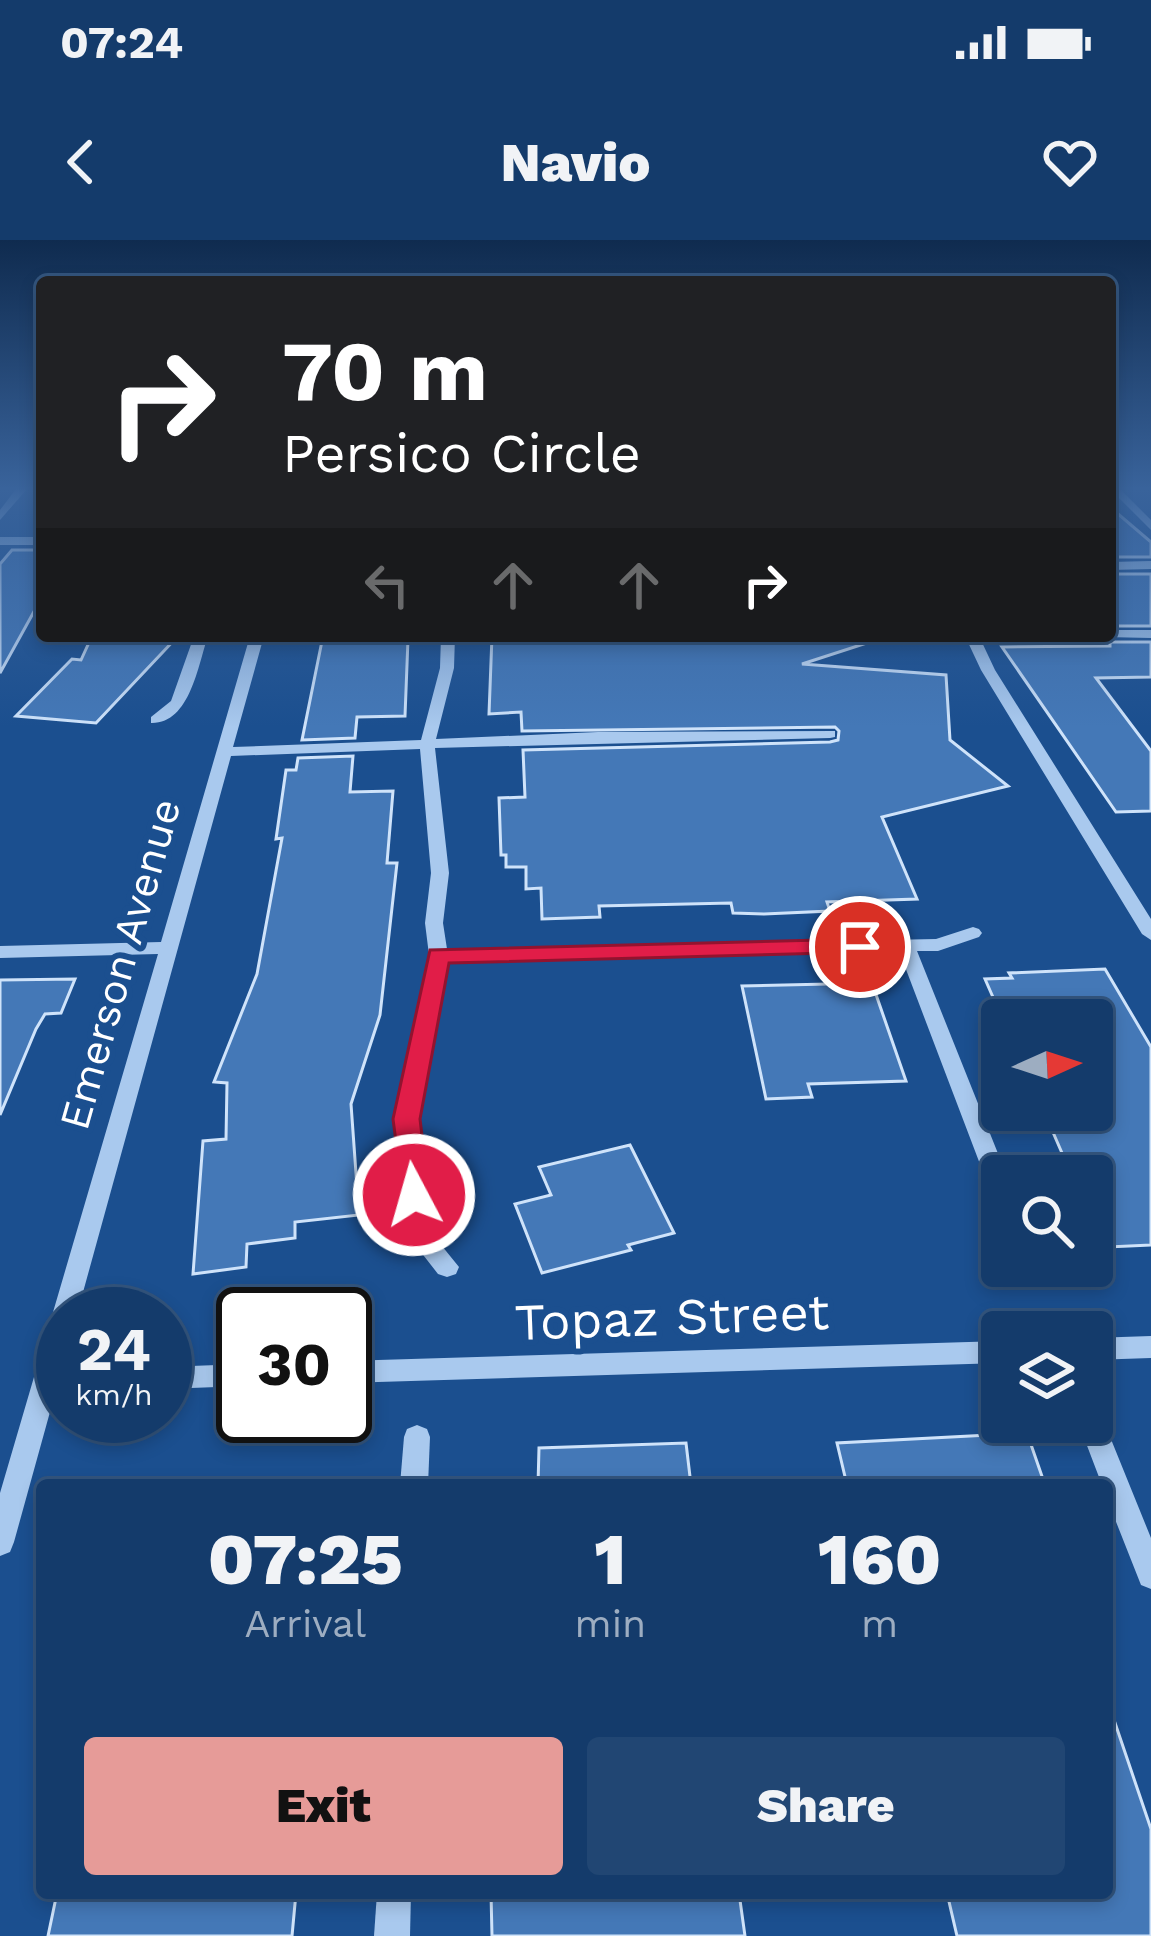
<!DOCTYPE html>
<style>
body{margin:0;font-family:"Work Sans",sans-serif;background:#214673;color:#f1f3f6;height:100vh;display:flex;flex-direction:column;font-size:45px;white-space:nowrap}
*{box-sizing:border-box;margin:0}
p{font-size:39px;color:#9dadc1}
.icon{flex:none;width:66px;height:66px;fill:none;stroke:currentColor;stroke-width:2;stroke-linecap:round;stroke-linejoin:round}
.map{position:relative;flex:1;overflow:hidden}
.details{position:absolute;left:36px;top:1239px;width:1077px;height:420px;display:flex;flex-direction:column;background:#143b6b;border-radius:12px;box-shadow:0 6px 18px #0003,0 0 0 3px #33557e}
.details>*{flex:none}
.guide{position:absolute;left:36px;top:36px;width:1080px;height:366px;border-radius:12px;box-shadow:0 6px 18px #0003,0 0 0 3px #33557e;background:#202124;color:#fff;overflow:hidden}
.needle{width:78px;rotate:87deg}
.buttons{position:absolute;left:981px;top:759px;display:grid;gap:24px}
.buttons a{display:grid;place-items:center;width:132px;height:132px;border-radius:12px;background:#143b6b;box-shadow:0 6px 18px #0003,0 0 0 3px #33557e;font-size:60px}
.speed{position:absolute;left:36px;top:1047px;display:flex;gap:24px;font-size:60px;font-weight:700;text-align:center}
.speed>*{display:grid;place-content:center;width:156px;height:156px;border-radius:50%;background:#143b6b;box-shadow:0 6px 18px #0003,0 0 0 3px #33557e;line-height:1}
.speed small{font-size:30px;font-weight:400}
.speed .limit{border:6px solid #111;border-radius:18px;background:#fff;color:#111}
.pin{position:absolute;display:grid;place-items:center;width:102px;height:102px;color:#fff;margin:-51px;border:6px solid #fff;border-radius:50%;box-shadow:0 3px 12px #0007}
.me{position:absolute;width:132px;margin:-66px;rotate:354deg;stroke-linejoin:round;filter:drop-shadow(0 0 9px #0008)}
.turn{display:flex;align-items:center;gap:42px;height:252px;padding:0 48px;font-size:54px}
.turn .icon{width:156px;height:156px;stroke-width:2.5}
.turn b{display:block;font-size:84px;line-height:102px}
.lanes{display:flex;align-items:center;height:114px;padding:0 48px;background:#0003;justify-content:center;gap:60px;direction:ltr}
.lanes .off{opacity:.35}
.eta{display:flex;justify-content:space-evenly;align-items:center;height:204px;text-align:center}
.eta b{font-size:72px;font-weight:800;line-height:84px}
.button{display:flex;gap:24px;margin-top:auto;padding:24px 48px}
.button a{flex:1;height:138px;border-radius:12px;background:#e69b98;color:#111;font-size:48px;font-weight:800;line-height:138px;text-align:center}
.button a+a{background:#214673;color:#f1f3f6}
.status{display:flex;justify-content:space-between;align-items:center;height:84px;padding:0 60px;background:#143b6b;direction:ltr}
.status svg{height:33px;fill:currentColor}
header{display:flex;justify-content:space-between;align-items:center;height:156px;padding:0 48px;background:#143b6b;font-size:54px;font-weight:800}
.map>svg:first-child{display:block}
.building{fill:#4478b7;stroke:#cfe3fa;stroke-width:3}
.lines{fill:none;stroke-linecap:round;stroke-linejoin:round}
.minor{fill:#a9c9ee;fill-rule:evenodd}
.route{fill:#e11d48;stroke:#92132f;stroke-width:3}
.labels{text-anchor:middle;dominant-baseline:central;stroke-width:12;stroke-linejoin:round;paint-order:stroke}
.street-label{font-size:42px;fill:#fff;stroke:#1b4f8f}
.near-street-label{font-size:51px;fill:#fff;stroke:#1b4f8f}
</style>
<div class="status"><b>07:24</b><svg viewBox="0 0 49 12"><path d="M0 12V9h3v3zM5 12V6h3v6zM10 12V3h3v9zM15 12V0h3v12zM26 1h20v11H26zM47 4h2v5h-2z"/></svg></div>
<header><svg class="icon" aria-label="back" viewBox="0 0 24 24"><path d="M15 5l-7 7 7 7"/></svg>Navio<svg class="icon" aria-label="heart" viewBox="0 0 24 24"><path d="M12 20l-8-8c-3-5 5-10 8-4 3-6 11-1 8 4z"/></svg></header>
<div class="map">
<svg width="1151" height="1696" viewBox="0 0 1151 1696">
<rect width="100%" height="100%" fill="#1b4f8f"/>
<!-- building -->
<g class="building">
<polygon points="1110,267 1151,302 1151,317 1110,317"/>
<polygon points="12,310 42,310 42,357 0,433 0,324"/>
<rect x="1110" y="334" width="41" height="52"/>
<polygon points="92,396 178,396 96,483 16,476 72,419 81,420"/>
<polygon points="323,396 408,399 405,476 357,477 355,498 302,500"/>
<polygon points="492,396 869,396 870,402 802,424 946,435 950,500 1008,546 882,577 917,659 827,662 830,671 764,674 733,673 731,663 599,666 600,677 542,679 541,648 526,649 526,627 506,627 506,615 501,615 499,558 525,557 523,510 830,502 838,500 839,491 835,487 522,491 521,472 489,474"/>
<polygon points="1110,402 1151,402 1151,437 1096,438 1151,511 1151,571 1116,572 1002,407 1110,406"/>
<polygon points="353,516 350,552 393,551 387,623 397,623 380,775 351,864 359,975 295,982 295,998 247,1004 246,1027 193,1034 203,901 226,899 227,843 214,842 257,734 282,598 276,599 286,530 296,530 298,518"/>
<polygon points="1105,729 1151,807 1151,1005 1108,1007 1092,971 1092,936 1072,936 1052,890 1095,888 1092,780 1003,780 985,739 1012,738 1009,733"/>
<polygon points="75,739 61,773 45,774 36,789 0,875 0,740"/>
<polygon points="872,743 906,841 808,844 812,857 766,859 742,746"/>
<polygon points="630,905 674,993 628,1005 631,1010 542,1033 515,964 551,955 539,927"/>
<polygon points="1027,1193 1045,1245 847,1245 837,1203"/>
<polygon points="686,1203 691,1245 538,1245 539,1208"/>
<polygon points="1107,1474 1112,1474 1151,1589 1151,1696 957,1696 947,1653 1107,1653"/>
<polygon points="57,1653 296,1653 292,1696 48,1696"/>
<polygon points="491,1653 739,1653 745,1696 492,1696"/>
</g>
<g class="lines">
<!-- minor -->
<g class="minor">
<polygon points="16,249 27,249 0,280 0,270"/>
<polygon points="1110,249 1120,249 1151,280 1151,290"/>
<rect x="0" y="297" width="42" height="8"/>
<polygon points="1151,321 1151,329 1110,330 1110,322"/>
<polygon points="1110,390 1151,390 1151,398 1105,397 1110,396"/>
<path d="M194,396H208C198,425 190,484 151,483V477L171,461Z"/>
<polygon points="250,396 264,396 233,507 421,500 440,428 441,396 455,396 454,428 436,499 598,492 835,491 835,497 830,498 435,508 449,633 443,683 447,709 936,699 973,687 979,689 982,693 979,697 938,711 917,711 1007,936 1002,936 1002,1003 989,1001 985,995 991,953 899,711 446,721 417,879 429,990 459,1027 456,1034 447,1037 438,1034 406,993 395,879 429,715 425,683 431,633 420,509 231,516 77,1074 63,1074 63,1125 14,1302 10,1312 0,1316 0,1253 158,714 0,718 0,706 161,702"/>
<polygon points="965,396 979,396 995,430 1151,679 1151,700 1142,694 981,430"/>
<polygon points="1151,1096 1151,1118 1092,1120 1092,1098"/>
<polygon points="1002,1101 1002,1123 345,1143 345,1121"/>
<polygon points="243,1124 243,1146 165,1149 165,1127"/>
<polygon points="1092,1171 1100,1174 1104,1182 1151,1298 1151,1349 1141,1345 1107,1259 1107,1245 1102,1245 1078,1182 1092,1182"/>
<polygon points="417,1185 427,1189 430,1197 428,1245 400,1245 404,1197 407,1189"/>
<polygon points="377,1653 411,1653 410,1696 374,1696"/>
</g>
</g>
<!-- sky -->
<linearGradient id="sky" x2="0" y2="1"><stop stop-color="#0f2b4f"/><stop offset="0.51" stop-color="#39639b"/><stop offset="1" stop-color="#39639b" stop-opacity="0"/></linearGradient>
<rect width="1151" height="487" fill="url(#sky)"/>
<!-- route -->
<polygon class="route" points="860,699 868,702 868,712 449,723 420,879 429,955 425,963 404,963 393,879 430,710"/>
<g class="labels">
<!-- street labels -->
<g class="street-label">
<text transform="translate(120 724) rotate(-74)">Emerson Avenue</text>
</g>
<!-- near-street labels -->
<g class="near-street-label">
<text transform="translate(672 1077) rotate(-2)">Topaz Street</text>
</g>
</g>
</svg>
<div class="buttons">
<a><svg class="needle" viewBox="-14 -14 28 28"><path d="M0-13l5 13h-10z" fill="#e53935"/><path d="M0 13l5-13h-10z" fill="#9dadc1"/></svg></a>
<a><svg class="icon" aria-label="search" viewBox="0 0 24 24"><circle cx="10" cy="10" r="6"/><path d="M15 15l6 6"/></svg></a>
<a><svg class="icon" aria-label="layers" viewBox="0 0 24 24"><path d="M12 4l9 5-9 5-9-5zM3 14l9 5 9-5"/></svg></a>
</div>
<div class="speed"><div>24<small>km/h</small></div><div class="limit">30</div></div>
<div class="pin" style="left:860px;top:707px;background:#d93025"><svg class="icon" aria-label="arrive" viewBox="0 0 24 24"><path d="M6 21V4h12l-3 4 3 4H6"/></svg></div>
<svg class="me" style="left:414px;top:955px" viewBox="-20 -20 40 40"><circle r="17" fill="#e11d48" stroke="#fff" stroke-width="3"/><path d="M0-11L8 9 0 5-8 9z" fill="#fff"/></svg>
<div class="guide">
<div class="turn"><svg class="icon" aria-label="right" viewBox="0 0 24 24"><path d="M7 20v-9h11M14 6l5 5-5 5"/></svg><div><b>70 m</b>Persico Circle</div></div>
<div class="lanes"><svg class="icon off" aria-label="left" viewBox="0 0 24 24"><path d="M17 20v-9H6M10 6l-5 5 5 5"/></svg><svg class="icon off" aria-label="ahead" viewBox="0 0 24 24"><path d="M12 20V5M6 11l6-6 6 6"/></svg><svg class="icon off" aria-label="ahead" viewBox="0 0 24 24"><path d="M12 20V5M6 11l6-6 6 6"/></svg><svg class="icon" aria-label="right" viewBox="0 0 24 24"><path d="M7 20v-9h11M14 6l5 5-5 5"/></svg></div>
</div>
<section class="details">
<div class="eta">
<div><b>07:25</b><p>Arrival</p></div>
<div><b>1</b><p>min</p></div>
<div><b>160</b><p>m</p></div>
</div>
<div class="button"><a>Exit</a><a>Share</a></div>
</section>
</div>
